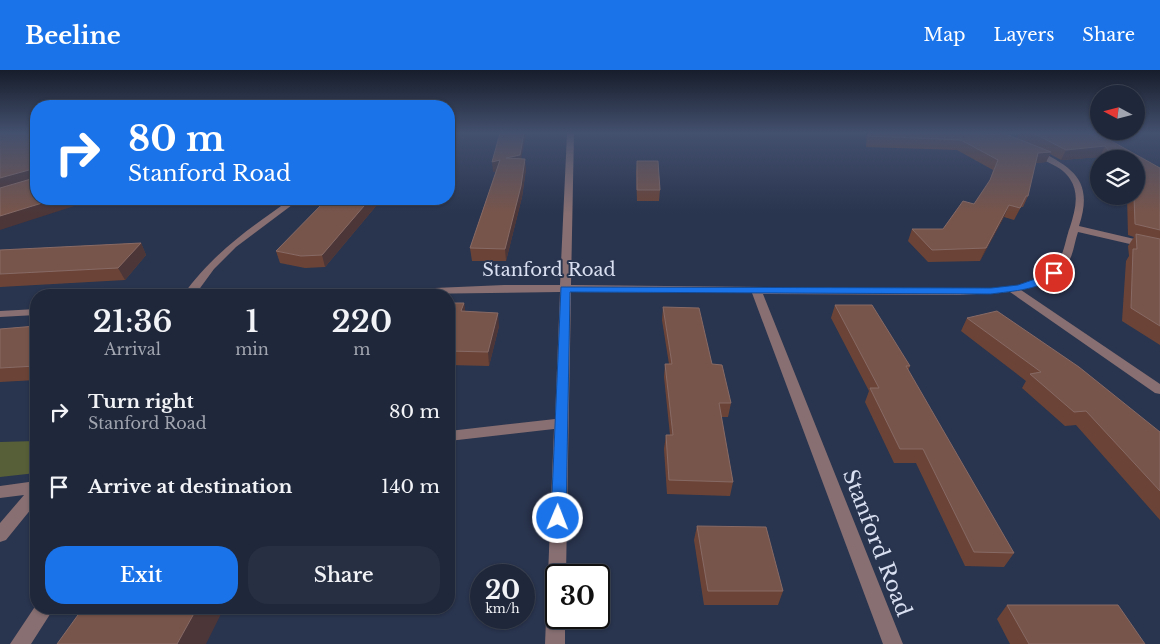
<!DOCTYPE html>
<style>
body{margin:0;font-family:"Libre Baskerville",serif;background:#272f42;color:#f1f3f6;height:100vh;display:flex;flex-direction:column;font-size:19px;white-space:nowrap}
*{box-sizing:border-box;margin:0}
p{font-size:16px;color:#a1a5af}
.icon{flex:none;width:28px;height:28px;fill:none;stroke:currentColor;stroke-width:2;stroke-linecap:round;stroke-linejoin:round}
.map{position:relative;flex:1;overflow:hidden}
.panel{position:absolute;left:30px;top:219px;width:425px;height:325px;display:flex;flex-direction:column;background:#1f273a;border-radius:20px;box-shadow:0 1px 4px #0004,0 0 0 1px #3c4454}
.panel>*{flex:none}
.guide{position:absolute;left:30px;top:30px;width:425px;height:105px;border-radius:20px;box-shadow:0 1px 4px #0004,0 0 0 1px #3c4454;background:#1a73e8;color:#fff;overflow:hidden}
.needle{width:32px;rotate:277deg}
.buttons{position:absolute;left:1090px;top:15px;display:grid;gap:10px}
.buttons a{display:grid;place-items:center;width:55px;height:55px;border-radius:50%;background:#1f273a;box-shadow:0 1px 4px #0004,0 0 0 1px #3c4454;font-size:25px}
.speed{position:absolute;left:470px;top:494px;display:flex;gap:10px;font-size:25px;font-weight:700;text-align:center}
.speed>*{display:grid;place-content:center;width:65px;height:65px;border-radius:50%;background:#1f273a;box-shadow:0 1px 4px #0004,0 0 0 1px #3c4454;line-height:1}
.speed small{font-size:12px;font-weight:400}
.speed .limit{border:2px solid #111;border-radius:8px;background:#fff;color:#111}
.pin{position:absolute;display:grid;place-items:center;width:42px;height:42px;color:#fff;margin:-21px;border:2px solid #fff;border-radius:50%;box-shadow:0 1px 5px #0007}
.me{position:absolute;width:55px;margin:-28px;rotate:1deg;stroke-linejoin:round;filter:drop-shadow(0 0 4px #0008)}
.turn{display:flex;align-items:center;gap:18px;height:105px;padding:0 15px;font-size:22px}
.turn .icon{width:65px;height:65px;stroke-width:2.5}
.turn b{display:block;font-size:35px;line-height:42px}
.eta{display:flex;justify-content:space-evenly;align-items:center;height:85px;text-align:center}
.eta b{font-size:30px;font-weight:600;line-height:35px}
.button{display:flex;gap:10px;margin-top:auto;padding:10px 15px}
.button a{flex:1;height:58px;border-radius:20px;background:#1a73e8;color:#fff;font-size:20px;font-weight:600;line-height:58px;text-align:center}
.button a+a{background:#272f42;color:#f1f3f6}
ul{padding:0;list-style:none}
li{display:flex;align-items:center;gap:15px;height:75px;padding:0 15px}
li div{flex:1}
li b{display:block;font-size:19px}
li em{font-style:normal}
header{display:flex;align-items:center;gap:30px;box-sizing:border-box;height:70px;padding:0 25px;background:#1a73e8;color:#fff}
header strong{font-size:24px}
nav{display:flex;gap:28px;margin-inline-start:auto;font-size:18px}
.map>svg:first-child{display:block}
.green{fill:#575f38}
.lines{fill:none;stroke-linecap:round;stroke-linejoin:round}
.minor{fill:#876f72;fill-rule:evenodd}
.wall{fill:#6c4437}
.shaded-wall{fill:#4c3638}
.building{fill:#78554b;stroke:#876a65}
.route{fill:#1a73e8;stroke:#114b97}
.labels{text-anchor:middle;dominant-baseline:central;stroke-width:4;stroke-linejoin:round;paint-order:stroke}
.street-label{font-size:18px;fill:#d9e0f1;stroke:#29344e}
.near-street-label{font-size:21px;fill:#d9e0f1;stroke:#29344e}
</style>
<header>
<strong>Beeline</strong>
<nav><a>Map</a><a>Layers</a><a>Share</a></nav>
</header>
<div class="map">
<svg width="1160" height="574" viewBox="0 0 1160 574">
<rect width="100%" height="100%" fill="#29344e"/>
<!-- green -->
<polygon class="green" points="36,371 36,403 0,407 0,372"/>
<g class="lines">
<!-- minor -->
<g class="minor">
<path d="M567,63H574L571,215L960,219C991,218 1040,221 1059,190C1065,180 1066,167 1070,157C1075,141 1080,124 1070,109C1061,94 1041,92 1029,81L1036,79C1073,98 1094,110 1079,156L1160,175V181L1078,162C1075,170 1074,181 1070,189C1061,208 1041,216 1021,220L1160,314V324L1155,323L1010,222L960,225L763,224L903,574H883L752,223L571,222L566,505H556V513L551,511L548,505L554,359L449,371V361L555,349L560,222L336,225L342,222L504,215H560Z"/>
<path d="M291,129H300L236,177L214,199L195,225H183C214,182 249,159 291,129Z"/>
<polygon points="36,239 36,245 0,247 0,241"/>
<polygon points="36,411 36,433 6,470 0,472 0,453 24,425 0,428 0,416"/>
<polygon points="556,517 556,548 565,548 565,574 545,574 547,525 550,519"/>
<polygon points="36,535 36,538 54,538 31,574 10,574"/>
</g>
</g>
<!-- wall -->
<g class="wall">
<polygon points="867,63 983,63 982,65 1017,68 1019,63 1086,63 1091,64 1092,63 1097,63 1160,98 1160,275 1122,251 1126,191 1129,186 1128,176 1134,167 1128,165 1127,126 1136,126 1136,89 1101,89 1100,87 1061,90 1050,84 1046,92 1035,93 1028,126 1023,137 1021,137 1014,150 1004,147 980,191 928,192 908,171 912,159 943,159 974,134 989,113 993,100 957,80 866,77"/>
<polygon points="521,88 526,99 522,127 506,191 472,191 470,178 496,101 493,102"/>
<polygon points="637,91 660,120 659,131 637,131 636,102"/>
<polygon points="376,136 325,197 305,198 280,193 276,181"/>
<polygon points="141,173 146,185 125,210 0,217 0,180"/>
<polygon points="449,233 464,233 465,242 499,256 489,296 449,295"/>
<polygon points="835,235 910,296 908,301 1014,483 1004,497 965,496 916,393 894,393 865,332 869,321 831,248"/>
<polygon points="663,237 712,294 731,333 728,347 721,347 733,412 730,426 667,424 664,379 666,365 670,365 664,307 665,294 669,294 662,250"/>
<polygon points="967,248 1160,362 1160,450 1076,355 1065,356 1022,318 1026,311 961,261"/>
<polygon points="36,256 36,310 0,312 0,259"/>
<polygon points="697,456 783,521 778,535 704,535 694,470"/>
<polygon points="1007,535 1145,574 1010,574 997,549"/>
</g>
<!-- shaded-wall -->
<g class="shaded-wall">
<polygon points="524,63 526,63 520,95 506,88"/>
<polygon points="1105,76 1100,87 1061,90 1066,80"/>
<polygon points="1051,82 1046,92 1033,93 1038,83"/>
<polygon points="525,89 526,99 522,127 506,191 505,179"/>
<polygon points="500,90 501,100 493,102 492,92"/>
<polygon points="29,100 36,111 0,121 0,108"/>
<polygon points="55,129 96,129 0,160 0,146"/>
<polygon points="370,129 380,129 376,136 325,197 322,185"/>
<polygon points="1009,135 1004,147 980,191 986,178"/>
<polygon points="141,173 146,185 125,210 118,198"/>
<polygon points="464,233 466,246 461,241"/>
<polygon points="498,243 499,256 489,296 488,282"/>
<polygon points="197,538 224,538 206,574 177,574"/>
</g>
<!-- building -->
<g class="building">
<polygon points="0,63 36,63 36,129 55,129 0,146 0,118 31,109 32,102 29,100 0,108"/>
<polygon points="500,63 524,63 520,85 506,88 525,89 521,116 505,179 470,178 500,90 492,92"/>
<polygon points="869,63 983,63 982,65 1003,63 1051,82 1038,83 1028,126 1026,126 1020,138 1009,135 986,178 932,180 912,159 943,159 963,131 974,134 990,110 998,90 961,70 868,66"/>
<polygon points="1031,63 1086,63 1097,67 1094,63 1097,63 1160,98 1160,160 1135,154 1134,126 1136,126 1136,89 1115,89 1105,76 1066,80 1039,66"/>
<polygon points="637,91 658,91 660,120 637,120"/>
<polygon points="327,129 370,129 322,185 301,186 276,181"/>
<polygon points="1136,164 1160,169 1160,256 1131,238 1133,179 1137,179"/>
<polygon points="141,173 118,198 0,204 0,180"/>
<polygon points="449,233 464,233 461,241 498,243 488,282 449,281"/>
<polygon points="835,235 872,235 910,296 906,296 1014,483 974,482 923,379 900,379 870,318 879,318"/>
<polygon points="663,237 699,238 712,294 722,295 731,333 719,333 733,412 669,410 666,365 673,365 665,294 672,294"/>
<polygon points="997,241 1079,297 1160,362 1160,421 1086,341 1074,342 1030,304 1041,302 967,248"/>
<polygon points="36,256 36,296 0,298 0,259"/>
<polygon points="697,456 766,457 783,521 708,521"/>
<polygon points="1007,535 1118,535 1145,574 1029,574"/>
<polygon points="83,538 197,538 177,574 57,574"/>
</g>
<!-- sky -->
<linearGradient id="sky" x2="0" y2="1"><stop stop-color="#171d2b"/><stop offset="0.44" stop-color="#43506e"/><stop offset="1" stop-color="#43506e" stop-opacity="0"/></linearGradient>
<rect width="1160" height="143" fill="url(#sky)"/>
<!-- route -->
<path class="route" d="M1054,200L1059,203C1043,220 1012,221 991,224L570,222L566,448L563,452L558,454L553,452L551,448L561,217L991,218L1018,215L1041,207Z"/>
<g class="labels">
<!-- street labels -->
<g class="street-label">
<text x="549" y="200">Stanford Road</text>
</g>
<!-- near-street labels -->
<g class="near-street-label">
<text transform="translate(877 473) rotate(69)">Stanford Road</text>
</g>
</g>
</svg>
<div class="buttons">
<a><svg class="needle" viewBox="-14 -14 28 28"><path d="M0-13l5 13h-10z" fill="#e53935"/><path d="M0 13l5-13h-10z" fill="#a1a5af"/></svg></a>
<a><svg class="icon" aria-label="layers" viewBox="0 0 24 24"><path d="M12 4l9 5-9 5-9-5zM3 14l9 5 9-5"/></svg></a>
</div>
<div class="speed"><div>20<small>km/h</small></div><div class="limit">30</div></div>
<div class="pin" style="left:1054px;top:203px;background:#d93025"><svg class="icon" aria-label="arrive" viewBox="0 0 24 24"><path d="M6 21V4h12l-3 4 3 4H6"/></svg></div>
<svg class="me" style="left:558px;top:448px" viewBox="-20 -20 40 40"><circle r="17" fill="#1a73e8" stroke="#fff" stroke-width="3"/><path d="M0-11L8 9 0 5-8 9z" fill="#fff"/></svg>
<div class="guide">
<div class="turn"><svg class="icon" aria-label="right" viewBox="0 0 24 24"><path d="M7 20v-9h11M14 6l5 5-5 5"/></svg><div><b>80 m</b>Stanford Road</div></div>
</div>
<section class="panel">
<div class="eta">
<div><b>21:36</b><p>Arrival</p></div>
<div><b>1</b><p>min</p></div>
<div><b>220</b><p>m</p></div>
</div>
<ul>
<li><svg class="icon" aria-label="right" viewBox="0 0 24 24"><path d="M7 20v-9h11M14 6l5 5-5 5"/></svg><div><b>Turn right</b><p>Stanford Road</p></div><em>80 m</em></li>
<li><svg class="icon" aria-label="arrive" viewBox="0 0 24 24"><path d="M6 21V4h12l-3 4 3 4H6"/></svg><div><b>Arrive at destination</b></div><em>140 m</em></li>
</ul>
<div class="button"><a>Exit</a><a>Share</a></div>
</section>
</div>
